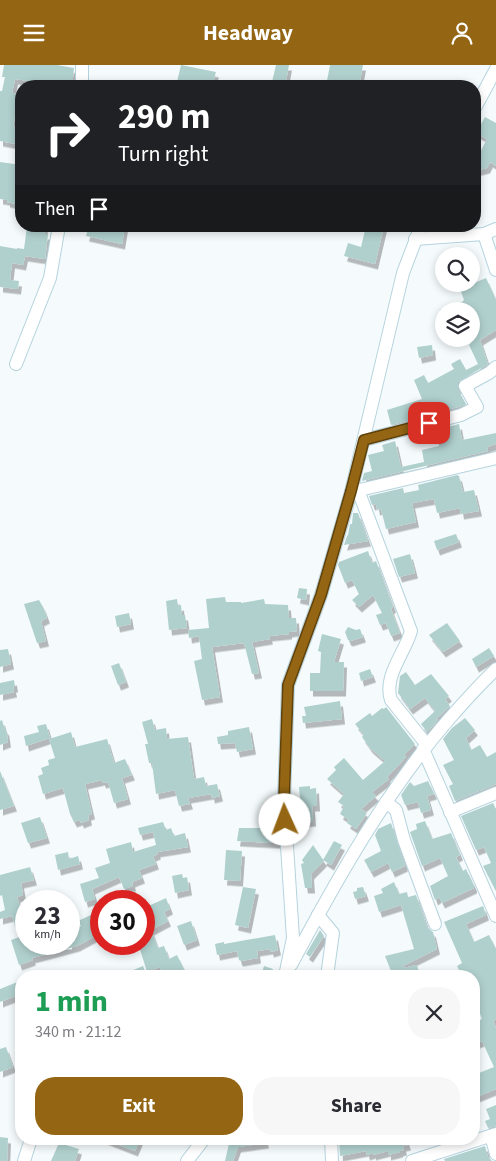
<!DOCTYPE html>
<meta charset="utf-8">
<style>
body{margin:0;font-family:"Source Sans 3",sans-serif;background:#f7f7f7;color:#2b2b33;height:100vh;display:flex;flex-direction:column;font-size:19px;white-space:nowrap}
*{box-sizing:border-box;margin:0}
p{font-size:16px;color:#7c7c81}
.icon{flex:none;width:28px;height:28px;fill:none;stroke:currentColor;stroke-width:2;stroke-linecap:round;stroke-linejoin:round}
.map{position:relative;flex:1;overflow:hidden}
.side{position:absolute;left:15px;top:905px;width:465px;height:175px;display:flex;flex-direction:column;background:#fff;border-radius:20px;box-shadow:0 2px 8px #0003}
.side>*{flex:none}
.guide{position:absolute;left:15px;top:15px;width:466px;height:152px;border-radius:20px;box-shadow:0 2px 8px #0003;background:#202124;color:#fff;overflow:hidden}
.buttons{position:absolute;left:435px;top:182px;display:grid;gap:10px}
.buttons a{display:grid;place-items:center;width:45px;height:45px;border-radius:50%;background:#fff;box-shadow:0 2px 8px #0003;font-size:25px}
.speed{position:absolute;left:15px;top:825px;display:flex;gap:10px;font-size:25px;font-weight:700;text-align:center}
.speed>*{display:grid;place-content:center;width:65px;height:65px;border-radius:50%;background:#fff;box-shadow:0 2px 8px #0003;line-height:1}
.speed small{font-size:12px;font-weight:400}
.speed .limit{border:8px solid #d22;background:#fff;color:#111}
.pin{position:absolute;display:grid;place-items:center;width:42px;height:42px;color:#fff;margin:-21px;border-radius:10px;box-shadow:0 2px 8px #0006}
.me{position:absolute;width:55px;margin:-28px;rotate:358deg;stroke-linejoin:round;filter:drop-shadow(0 0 4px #0008)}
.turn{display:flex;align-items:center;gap:18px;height:105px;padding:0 20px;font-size:22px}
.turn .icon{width:65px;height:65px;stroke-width:2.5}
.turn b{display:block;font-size:35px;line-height:42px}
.then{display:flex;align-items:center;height:48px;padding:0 20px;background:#0003;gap:10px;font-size:19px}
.round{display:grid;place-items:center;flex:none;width:52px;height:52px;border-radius:20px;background:#f7f7f7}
.overview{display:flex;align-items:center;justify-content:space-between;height:85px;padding:0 20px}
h1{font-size:30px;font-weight:700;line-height:38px;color:#1e9e55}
.primary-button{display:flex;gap:10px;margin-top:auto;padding:10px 20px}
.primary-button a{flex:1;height:58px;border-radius:20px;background:#946613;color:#fff;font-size:20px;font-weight:700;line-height:58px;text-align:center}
.primary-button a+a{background:#f7f7f7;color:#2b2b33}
header{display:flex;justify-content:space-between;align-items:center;height:65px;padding:0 20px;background:#946613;color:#fff;font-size:22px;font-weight:700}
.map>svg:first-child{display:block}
.building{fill:#b0d0ce;filter:url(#shadow)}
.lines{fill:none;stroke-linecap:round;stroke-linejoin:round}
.minor-casing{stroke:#b5d3dd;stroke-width:14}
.minor{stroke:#fff;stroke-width:12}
.route-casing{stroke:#60420c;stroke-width:12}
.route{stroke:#946613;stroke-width:9}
</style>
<header><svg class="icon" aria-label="menu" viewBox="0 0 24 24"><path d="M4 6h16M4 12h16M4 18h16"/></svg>Headway<svg class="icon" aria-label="person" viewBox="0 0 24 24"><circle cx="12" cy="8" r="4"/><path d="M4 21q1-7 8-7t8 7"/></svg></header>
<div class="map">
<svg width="496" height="1096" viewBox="0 0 496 1096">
<defs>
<filter id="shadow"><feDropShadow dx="3" dy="5.5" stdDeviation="0" flood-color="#0004"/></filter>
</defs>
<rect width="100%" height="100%" fill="#f5fbfd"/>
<!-- building -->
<g class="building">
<polygon points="4,0 57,0 74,3 72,21 56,21 57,18 42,15 41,18 15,14 12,28 21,30 21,47 16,46 13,62 21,64 21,80 0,76 0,26 2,26 5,12 2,12"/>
<polygon points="181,0 216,7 212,21 176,21"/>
<polygon points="276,0 289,0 285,21 271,21"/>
<polygon points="330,0 363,0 359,21 326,21"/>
<polygon points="485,52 496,58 496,101 490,97 487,103 475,106 475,97 487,74 476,68"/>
<polygon points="0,97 21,100 21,140 7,137 7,135 0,134"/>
<polygon points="27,161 45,161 44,169 48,169 45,194 25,191 23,200 12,198 10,215 19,216 18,224 0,222 0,181 17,184 17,183 24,184"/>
<polygon points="89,161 125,161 122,179 86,171"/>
<polygon points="366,161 384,161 375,199 344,191 348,178 361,182"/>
<polygon points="486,213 496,235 496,265 480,275 488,299 458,317 458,325 466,339 458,342 391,360 387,345 422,334 414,315 424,310 428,318 454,304 451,299 460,294 466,305 478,299 469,280 471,278 471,246 439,245 462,237 464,235 460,224"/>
<polygon points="432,280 433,290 419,293 417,282"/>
<polygon points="459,359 462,375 496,368 496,379 487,382 488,386 362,416 364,408 372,406 368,390 384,386 382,380 395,376 401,402 424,397 422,385 439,381 436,365"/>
<polygon points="457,410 459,411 463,427 474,425 479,446 461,449 460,443 437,448 434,434 412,438 416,457 386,464 381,444 377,445 376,439 372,440 369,431 403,423 404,428 419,425 418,420"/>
<polygon points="353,448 358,448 368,476 344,480 347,471 348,470 350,459 352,459"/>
<polygon points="456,469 459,477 437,485 434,476"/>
<polygon points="368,486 372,498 376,496 393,542 391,544 400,568 391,571 386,558 380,560 376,550 382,548 373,530 359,542 352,535 359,529 352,515 345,518 338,500 339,497"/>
<polygon points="410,489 415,508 399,512 393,494"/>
<polygon points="299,523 307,524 306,535 297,533"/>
<polygon points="225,532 226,537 241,537 241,538 264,534 265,539 288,540 289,553 296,553 297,566 289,567 289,569 269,571 270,574 252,577 259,608 252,609 244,578 212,582 220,632 202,635 194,596 202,594 199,571 189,573 188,565 209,563 206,534"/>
<polygon points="177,534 178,541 181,540 182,550 185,550 187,563 169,565 166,536"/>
<polygon points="39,535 43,542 47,553 41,556 46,576 37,578 24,539"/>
<polygon points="129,548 131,559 117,562 115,551"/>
<polygon points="447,558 460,576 443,587 429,570"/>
<polygon points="348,562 356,565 360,564 363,572 350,576 348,575 345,567"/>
<polygon points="322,569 341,574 334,597 344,597 343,626 310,626 310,608 320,608 321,587 318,586"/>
<polygon points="489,583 494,591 476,602 472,594"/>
<polygon points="8,584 11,599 0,602 0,585"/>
<polygon points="119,598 126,617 118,620 111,601"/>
<polygon points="370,604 373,612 361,616 359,608"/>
<polygon points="406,607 415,620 431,609 449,631 445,634 450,641 436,654 438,655 427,667 421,659 435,646 425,633 410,644 398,628 400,611"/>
<polygon points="14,615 15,622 13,622 14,627 0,630 0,618"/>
<polygon points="340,636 342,654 303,658 302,651 306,651 304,642"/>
<polygon points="386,642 415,679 404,690 406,692 387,712 389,714 372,727 376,731 361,744 367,748 356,764 347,758 349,755 340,749 344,741 338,737 344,729 327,714 336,705 334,702 344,693 363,715 385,696 370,683 362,672 364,670 355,659 370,648 372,651 382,643 384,644"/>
<polygon points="465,653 475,665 466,673 471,685 480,680 487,692 496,687 496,719 455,736 449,721 453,719 443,700 454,695 443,674 452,663"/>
<polygon points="152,654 155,665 166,663 167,674 188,672 194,714 204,712 206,721 217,719 220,731 212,733 211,729 188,733 190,739 179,741 175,725 156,729 152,698 149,698 145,679 148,679 142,657"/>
<polygon points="2,655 5,665 6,664 8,677 0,680 0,656"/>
<polygon points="46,659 50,673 26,681 24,671 39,667 37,661"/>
<polygon points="249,662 253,684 237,687 235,678 218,679 217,672 228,670 228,666"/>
<polygon points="71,667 75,682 107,674 114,698 125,694 132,710 122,713 128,734 114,738 108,717 103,718 102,715 85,719 92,749 88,750 89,755 81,758 80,755 74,757 70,749 63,723 43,729 38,711 43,709 41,703 49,700 48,695 55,693 49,674"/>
<polygon points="0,706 14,741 0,745"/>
<polygon points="428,716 434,729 427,731 431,745 421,748 418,737 405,740 401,730 410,717 414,721"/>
<polygon points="310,721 310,724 316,723 317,741 312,741 313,756 302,757 299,722"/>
<polygon points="493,738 496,744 496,826 483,801 491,798 484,782 476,785 461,751"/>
<polygon points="40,752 47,773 28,778 21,758"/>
<polygon points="425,756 432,774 451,768 460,790 456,792 463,806 466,804 474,821 474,823 442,838 439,832 435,835 430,821 448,811 440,793 422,801 410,767 417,764 416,759"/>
<polygon points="163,757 166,765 171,763 174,771 185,768 188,782 157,787 158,789 153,791 156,799 139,805 142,813 132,817 133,821 124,824 119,812 92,824 95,834 85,837 80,819 99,813 95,803 110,798 106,784 131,777 133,787 156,780 153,767 140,770 138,763"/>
<polygon points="391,758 405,801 392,807 388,798 371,807 364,795 381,786 375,770 378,764"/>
<polygon points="239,763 277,763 277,778 237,776"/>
<polygon points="334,776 342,780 331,800 323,795"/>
<polygon points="313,780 324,796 311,809 312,823 305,823 301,799 304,798 302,795"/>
<polygon points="226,785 242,786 240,816 224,815"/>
<polygon points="68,787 69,794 78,791 80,799 58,805 55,790"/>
<polygon points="30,802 34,815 21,818 23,830 17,832 26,862 16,864 12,851 0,854 0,847 5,845 2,830 0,831 0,810"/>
<polygon points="182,809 183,813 187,812 189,825 175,828 172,811"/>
<polygon points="394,817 399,829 407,827 408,832 416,830 427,862 433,867 437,884 403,901 404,903 417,900 420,911 393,911 385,891 414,884 401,840 379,847 374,831 383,828 381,824"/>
<polygon points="243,822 256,824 248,863 235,860"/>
<polygon points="363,822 366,831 355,834 353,827 357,826 357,823"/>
<polygon points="135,826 138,834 131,836 116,836"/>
<polygon points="166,833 170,844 164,847 168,856 151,865 158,883 164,881 169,894 177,890 184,904 167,911 163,911 160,902 147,907 139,881 144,880 144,843"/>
<polygon points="483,841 486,850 466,859 474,877 489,870 496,884 496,954 493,956 496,963 496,1024 474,1033 474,1010 494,1002 482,976 474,979 474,958 482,954 474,932 474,911 462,911 457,901 462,898 444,857"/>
<polygon points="93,849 101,864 101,868 77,881 32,893 33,895 19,900 11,875 25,870 30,886 57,879 69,879 69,872 72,871 70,866 81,861 78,856"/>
<polygon points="191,856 197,875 184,880 177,861"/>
<polygon points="320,865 324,871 310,892 306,889"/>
<polygon points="275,870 278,885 271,887 270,884 257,886 258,893 241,896 239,895 237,886 217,890 215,879 224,877 224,879"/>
<polygon points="143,901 147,911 119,911"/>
<polygon points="264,901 273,904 270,911 261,911"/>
<polygon points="20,916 21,929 0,937 0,924"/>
<polygon points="6,982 13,1002 0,1007 0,984"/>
<polygon points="496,1040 496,1061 488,1063 485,1056 490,1054 486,1044"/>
<polygon points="0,1072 8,1073 7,1096 0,1096"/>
<polygon points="104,1074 140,1074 135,1086"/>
<polygon points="230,1074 265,1074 266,1078 238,1082 233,1096 225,1096"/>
<polygon points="339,1074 406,1074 408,1080 403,1081 404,1085 400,1086 400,1087 388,1090 388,1086 373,1090 373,1088 367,1090 366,1086 340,1091"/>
<polygon points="59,1078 79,1084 75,1096 51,1096"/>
<polygon points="485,1081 488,1092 492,1096 445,1096 444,1094"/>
</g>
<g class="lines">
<defs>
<g id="minor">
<polyline points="82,21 82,0"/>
<polyline points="475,43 496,4"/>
<polyline points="484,169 496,205"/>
<polyline points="415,174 484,169 496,164"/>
<polyline points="16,299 50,213 59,161"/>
<polyline points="364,375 461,350 477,342 465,321 489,308 496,302"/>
<path d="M358,425L411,566C405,588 383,611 391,635L427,680"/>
<polyline points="351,427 496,393"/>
<polyline points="423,684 496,851"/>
<polyline points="386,737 396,745 404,775 435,859"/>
<polyline points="450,747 496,728"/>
<polyline points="318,850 333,868 327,911"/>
<path d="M291,900C337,814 385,728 449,654C464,637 479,620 496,604"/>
<polyline points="285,911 293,873 284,735 288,620 321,530 351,427 403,208 421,161"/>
<polyline points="491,1071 496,1089"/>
<polyline points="331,1074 332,1096"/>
<polyline points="24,1096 31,1074"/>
<polyline points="187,1096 204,1074"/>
<polyline points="412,1096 496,1069"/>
</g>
</defs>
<!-- minor casing -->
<use href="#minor" class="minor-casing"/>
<!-- minor -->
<use href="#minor" class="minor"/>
</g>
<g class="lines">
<defs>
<polyline id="route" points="285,755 284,735 288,620 321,530 351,426 364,375 429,358"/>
</defs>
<!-- route casing -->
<use href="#route" class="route-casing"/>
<!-- route -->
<use href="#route" class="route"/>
</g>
</svg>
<div class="buttons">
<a><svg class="icon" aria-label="search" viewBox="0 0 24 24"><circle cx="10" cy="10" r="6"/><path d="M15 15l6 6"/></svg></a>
<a><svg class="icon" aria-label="layers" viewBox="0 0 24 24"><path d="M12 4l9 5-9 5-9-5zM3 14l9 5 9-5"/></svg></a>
</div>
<div class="speed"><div>23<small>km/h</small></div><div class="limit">30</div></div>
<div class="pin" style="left:429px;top:358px;background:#d93025"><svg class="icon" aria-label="arrive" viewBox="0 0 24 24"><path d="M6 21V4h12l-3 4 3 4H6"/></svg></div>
<svg class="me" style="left:285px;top:755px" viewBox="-20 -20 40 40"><circle r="19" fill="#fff"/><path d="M0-13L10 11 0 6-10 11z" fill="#946613"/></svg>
<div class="guide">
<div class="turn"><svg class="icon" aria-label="right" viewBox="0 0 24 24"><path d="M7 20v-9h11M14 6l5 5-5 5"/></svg><div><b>290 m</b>Turn right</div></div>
<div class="then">Then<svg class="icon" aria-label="arrive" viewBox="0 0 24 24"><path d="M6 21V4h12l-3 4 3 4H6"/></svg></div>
</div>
<section class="side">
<div class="overview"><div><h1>1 min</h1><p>340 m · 21:12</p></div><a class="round"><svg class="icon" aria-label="close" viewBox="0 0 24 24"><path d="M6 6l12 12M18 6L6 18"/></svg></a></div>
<div class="primary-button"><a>Exit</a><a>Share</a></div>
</section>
</div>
